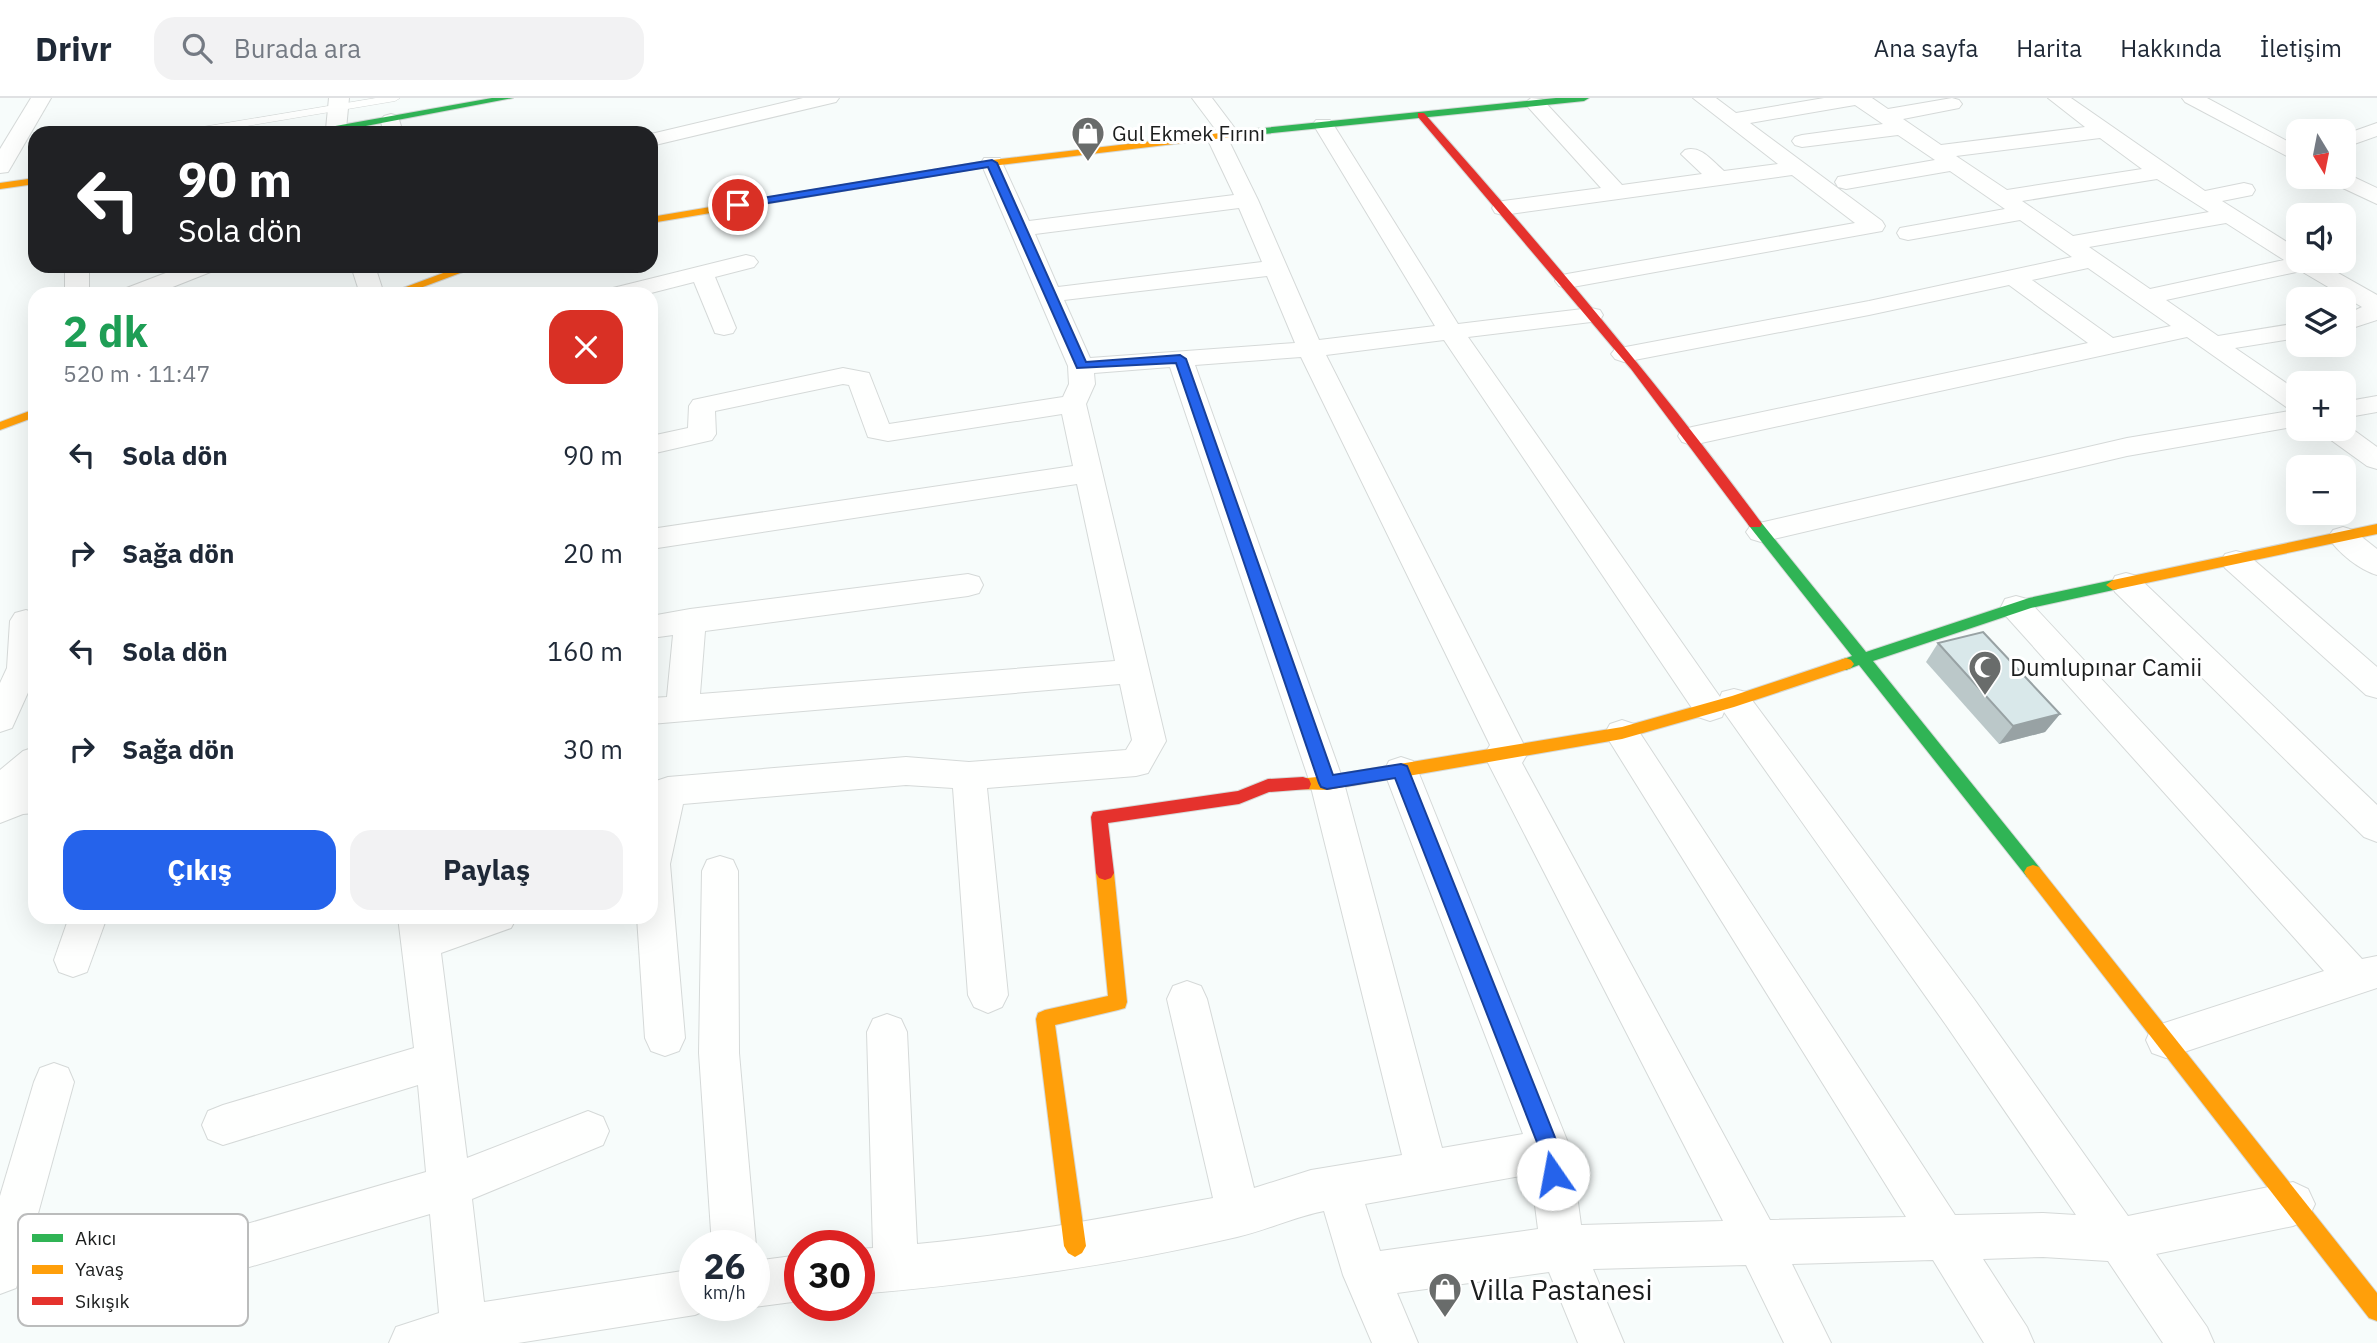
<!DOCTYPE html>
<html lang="tr">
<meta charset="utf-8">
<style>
body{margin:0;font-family:"IBM Plex Sans",sans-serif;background:#f2f2f3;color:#1f2937;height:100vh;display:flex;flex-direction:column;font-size:26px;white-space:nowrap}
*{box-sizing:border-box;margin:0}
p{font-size:23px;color:#747a83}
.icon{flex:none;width:38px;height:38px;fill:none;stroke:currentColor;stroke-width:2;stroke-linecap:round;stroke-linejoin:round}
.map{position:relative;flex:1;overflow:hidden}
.panel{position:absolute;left:28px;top:189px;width:630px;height:637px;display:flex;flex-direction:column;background:#fff;border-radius:21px;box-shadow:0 7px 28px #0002}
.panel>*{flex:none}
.top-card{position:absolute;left:28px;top:28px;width:630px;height:147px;border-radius:21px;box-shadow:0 7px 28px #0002;background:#202124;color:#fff;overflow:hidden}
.needle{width:46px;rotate:170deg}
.tools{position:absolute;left:2286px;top:21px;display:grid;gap:14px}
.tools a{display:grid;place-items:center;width:70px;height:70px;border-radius:14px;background:#fff;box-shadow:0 7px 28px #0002;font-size:35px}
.speed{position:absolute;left:679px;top:1132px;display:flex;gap:14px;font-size:35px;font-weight:700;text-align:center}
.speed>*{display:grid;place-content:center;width:91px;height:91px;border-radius:50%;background:#fff;box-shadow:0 7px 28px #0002;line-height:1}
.speed small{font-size:18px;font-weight:400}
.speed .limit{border:10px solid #d22;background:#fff;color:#111}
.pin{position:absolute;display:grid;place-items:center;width:60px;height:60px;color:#fff;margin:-30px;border:4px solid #fff;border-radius:50%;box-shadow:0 2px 7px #0007}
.me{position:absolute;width:77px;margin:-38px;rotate:348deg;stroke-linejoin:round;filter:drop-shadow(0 0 5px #0008)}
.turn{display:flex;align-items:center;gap:24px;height:147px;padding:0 35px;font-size:32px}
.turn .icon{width:91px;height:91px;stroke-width:2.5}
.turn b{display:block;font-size:49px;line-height:60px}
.round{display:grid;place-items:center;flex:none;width:74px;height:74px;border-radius:21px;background:#f2f2f3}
.summary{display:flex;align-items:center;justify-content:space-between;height:119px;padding:0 35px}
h1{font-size:42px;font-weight:700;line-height:52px;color:#1e9e55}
.action{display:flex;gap:14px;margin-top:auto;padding:14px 35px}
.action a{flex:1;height:80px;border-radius:21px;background:#2563eb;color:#fff;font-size:28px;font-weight:700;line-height:80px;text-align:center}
.action a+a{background:#f2f2f3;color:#1f2937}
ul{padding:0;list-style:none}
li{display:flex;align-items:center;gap:21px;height:98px;padding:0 35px}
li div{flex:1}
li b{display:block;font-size:26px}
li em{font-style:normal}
header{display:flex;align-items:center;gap:42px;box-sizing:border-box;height:98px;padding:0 35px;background:#fff;border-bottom:2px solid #e0e1e3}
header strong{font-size:33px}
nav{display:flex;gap:38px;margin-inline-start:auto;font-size:24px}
.search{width:490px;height:63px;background:#f2f2f3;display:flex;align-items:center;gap:18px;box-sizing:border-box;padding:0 24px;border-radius:21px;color:#747a83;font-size:26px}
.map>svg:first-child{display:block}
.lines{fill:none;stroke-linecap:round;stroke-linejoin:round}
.lane-casing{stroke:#d5d9d8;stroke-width:1}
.street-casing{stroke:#d5d9d8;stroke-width:2}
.fast-casing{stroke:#d5d9d8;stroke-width:2}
.slow-casing{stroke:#d5d9d8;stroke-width:2}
.jam-casing{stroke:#d5d9d8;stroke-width:2}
.lane{fill:#fefffe;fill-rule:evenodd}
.street{fill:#fefffe;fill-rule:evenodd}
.fast{fill:#30b455;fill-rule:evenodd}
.slow{fill:#ff9f0a;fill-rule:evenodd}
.jam{fill:#e5322d;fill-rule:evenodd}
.wall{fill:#bbc8c9}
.shaded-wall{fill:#98a2a4}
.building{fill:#d9e8ea;stroke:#98a2a4;stroke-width:2}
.route{fill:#2563eb;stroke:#184099;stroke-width:2}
.labels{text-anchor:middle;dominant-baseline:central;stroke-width:6;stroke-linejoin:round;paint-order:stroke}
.far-poi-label{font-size:21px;fill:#1c1e1e;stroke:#fff;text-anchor:start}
.poi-label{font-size:24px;fill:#1c1e1e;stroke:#fff;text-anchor:start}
.near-poi-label{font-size:28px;fill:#1c1e1e;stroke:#fff;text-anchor:start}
.key{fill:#fff;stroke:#bbbcbc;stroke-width:2}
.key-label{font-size:19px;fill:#1c1e1e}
</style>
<header>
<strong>Drivr</strong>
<div class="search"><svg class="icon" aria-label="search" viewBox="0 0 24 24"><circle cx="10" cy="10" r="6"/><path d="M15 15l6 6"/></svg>Burada ara</div>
<nav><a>Ana sayfa</a><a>Harita</a><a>Hakkında</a><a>İletişim</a></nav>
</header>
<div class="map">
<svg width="2377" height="1245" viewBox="0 0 2377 1245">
<rect width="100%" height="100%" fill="#f7fcfb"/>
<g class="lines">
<defs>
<polygon id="lane" points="376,0 400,0 395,3 205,35 180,35 185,32"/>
<g id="street">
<polygon points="31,0 51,0 11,69 8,74 0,75 0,51"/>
<polygon points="329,0 349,0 346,31 344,35 328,35 326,31"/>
<polygon points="803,0 839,0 836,4 651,48 651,36"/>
<path d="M1192,0H1212L1240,37L1237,41L1229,43L1258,102L1319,242L1435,228L1313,26L1316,22H1330L1333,26L1458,226L1591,210L1600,212L1603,217L1600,222L1591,224L1468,239L1720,599L1722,594L1734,591L1746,594L1974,901L2128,1118L2293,1084L2308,1091L2315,1106L2308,1121L2293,1128L2156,1156L2207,1229L2214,1245H2163L2108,1163L2043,1159L1983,1161L2027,1229L2034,1245H1984L1933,1162L1792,1166L1831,1245H1784L1746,1167L1593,1171L1624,1245H1578L1549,1174L1397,1195L1418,1245H1372L1343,1177L1324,1113C1294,1119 1267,1132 1237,1139C1113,1168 986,1185 859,1196V1151L873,1150L867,934L873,921L887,916L901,921L907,934L917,1146C1017,1137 1115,1118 1213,1100L1167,901L1173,888L1187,883L1201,888L1207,901L1254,1090L1311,1072L1402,1057L1310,685L1170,269L1094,275L1095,286L1086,306L1166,643L1148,675L1136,678L987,690L1008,897L1002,909L988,915L974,909L968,897L953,690L906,687L683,706L670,766L685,940L679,953L665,958L651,953L645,940L637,819H651V692L656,683L668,679L906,659L969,664L1126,652L1132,642L1120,586L651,626V600L667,599L673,537L651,540V518L690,511L968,476L979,479L983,487L979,495L968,498L705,533L700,596L1115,563L1077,386L651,451V431L1073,368L1062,316L888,343L868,339L849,287L843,286L715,313L716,336L712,342L651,356V338L688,330L689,308L693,302L843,270L869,275L889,326L1063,299L1069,286L1068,268L981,65L984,60H1000L1029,123L1234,97L1206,38L1209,34L1216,32ZM1239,110L1262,164L1058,189L1035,136ZM1267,178L1295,245L1090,260L1064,202ZM1444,242L1698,619L1710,623L1722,619L1724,614L1946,927L2076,1117L2043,1115L1955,1117L1634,626L1622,622L1610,626L1605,635L1610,644L1906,1119L1770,1122L1522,665L1528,655L1326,257ZM1301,259L1490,647L1484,657L1723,1123L1581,1127L1571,1052L1418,673L1413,663L1401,659L1389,663L1384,673L1523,1036L1442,1050L1344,685L1195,267ZM1531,1076L1538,1131L1380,1153L1365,1106Z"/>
<path d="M1531,0L1542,1L1622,87L1702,76L1681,56L1685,52C1701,47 1712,63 1724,73L1778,66L1693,0H1716L1736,15L1824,0H1872L1888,11L1952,0L1959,2L1962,6L1959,10L1903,21L1941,47L2085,29L2048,0H2071L2205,93L2244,85L2252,87L2255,92L2252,97L2222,103L2298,151V163H2317L2377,197V222L2343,233V218L2362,209L2301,173L2166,202L2218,238L2298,225V240L2235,250L2298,293V328L2127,358L1761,444L1751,441L1746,434L1751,427L2127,340L2295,312L2289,311L2187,239L1692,347L1682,344L1678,338L1682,332L1692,329L2088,245L2009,187L1869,217L1624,264L1615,261L1611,256L1615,251L1869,203L2072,159L2020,122L1908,142L1900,140L1897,135L1900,130L2005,111L1950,73L1846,91L1838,89L1835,84L1838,79L1935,62L1898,37L1802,49L1795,47L1792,43L1795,39L1802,37L1883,26L1855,7L1750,25L1882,123L1885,128L1882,133L1567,190L1559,188L1555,183L1559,178L1567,176L1855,125L1792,77L1503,117L1495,115L1492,110L1495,105L1503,103L1601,90L1528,9L1525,5ZM2100,40L2142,71L2007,92L1956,58ZM2157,81L2209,114L2073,138L2022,103ZM2226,125L2284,162L2150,191L2089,149ZM2088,170L2171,228L2113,240L2032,182Z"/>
<polygon points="2182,0 2207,0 2298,49 2298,64 2185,4"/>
<polygon points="391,16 398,18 403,35 383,35 381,22 384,18"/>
<polygon points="2377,25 2377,38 2343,50 2343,37"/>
<polygon points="2343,74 2377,90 2377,106 2330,84 2327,79 2343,79"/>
<polygon points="746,157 754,159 758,164 754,169 715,179 736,230 733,235 724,237 715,235 694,184 647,196 606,196 609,191"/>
<rect x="65" y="168" width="24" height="28"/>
<polygon points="184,168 217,168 213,173 155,196 121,196 124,191"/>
<polygon points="351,168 375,168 384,196 360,196"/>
<polygon points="2377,298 2377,314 2343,320 2343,304"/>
<polygon points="2344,325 2377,349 2377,371 2367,368 2324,337 2320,331 2343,331"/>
<path d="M2343,429L2353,432L2377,451V477C2360,472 2338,455 2328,439L2333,432Z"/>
<polygon points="2236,453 2247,456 2377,569 2377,600 2366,597 2225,470 2221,463 2225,456"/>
<polygon points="2126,475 2137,478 2377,707 2377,744 2364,739 2115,494 2111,486 2115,478"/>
<polygon points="2016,498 2027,501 2362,861 2377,858 2377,890 2166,960 2152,955 2146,942 2152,929 2324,873 2005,517 2001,509 2005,501"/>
<polygon points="26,512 35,515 35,579 12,630 0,634 0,585 7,570 10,523 15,515"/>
<polygon points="35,649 35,682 29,687 35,687 35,715 23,716 0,725 0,672 23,653"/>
<polygon points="720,758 733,762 738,773 739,955 756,1148 754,1153 754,1148 712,1148 699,955 702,773 707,762"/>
<polygon points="69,819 107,819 87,874 73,879 59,874 54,862"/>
<polygon points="398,819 436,819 436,823 449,819 517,819 511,830 441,855 467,1060 588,1013 603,1019 609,1033 603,1047 472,1101 484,1204 695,1171 695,1208 712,1208 711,1210 695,1217 518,1245 389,1245 396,1229 439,1215 430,1116 171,1192 155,1186 149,1170 155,1154 171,1148 426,1074 418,987 223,1047 208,1041 202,1027 208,1013 223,1007 414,950"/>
<polygon points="54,965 68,970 74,984 22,1174 16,1190 0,1196 0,1098 34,984 40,970"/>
<polygon points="800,1157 800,1203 754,1209 751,1208 754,1208 754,1163"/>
</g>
<g id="fast">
<polygon points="492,0 513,0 329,35 308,35 313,32"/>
<polygon points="1556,0 1589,0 1584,3 1254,37 1249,34 1254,31"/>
<polygon points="1755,421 1760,423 1866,554 2029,500 2113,482 2118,483 2120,487 2118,491 2031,510 1873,563 2039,769 2042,774 2039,779 2033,781 2027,779 1859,567 1846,572 1841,570 1838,566 1841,562 1852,558 1750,429 1748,426"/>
</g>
<g id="slow">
<polygon points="1254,31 1257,32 1257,36 992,68 651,125 651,119 992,62"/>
<polygon points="35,80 35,86 0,91 0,85"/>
<polygon points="462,168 479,168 404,196 387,196"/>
<polygon points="35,311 35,319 0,332 0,324"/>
<polygon points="2377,426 2377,436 2113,492 2106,487 2113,482"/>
<polygon points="1846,560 1851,562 1854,566 1851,570 1734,609 1622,641 1327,692 1297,691 1295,686 1297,681 1327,678 1622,629 1732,598"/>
<polygon points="2033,767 2039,769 2377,1195 2377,1223 2369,1220 2027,779 2024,774 2027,769"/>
<polygon points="1105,768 1111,770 1114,775 1127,904 1125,910 1118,912 1055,927 1086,1148 1082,1155 1075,1159 1068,1155 1064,1148 1036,921 1038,915 1045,912 1108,898 1096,775 1099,770"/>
</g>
<g id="jam">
<path d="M1418,15H1424C1541,147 1655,281 1760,423L1762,426L1760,429H1750L1631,271L1418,19Z"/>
<polygon points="1303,679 1309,681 1311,686 1309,691 1269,694 1239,706 1108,725 1114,775 1111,780 1105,782 1099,780 1096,775 1091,719 1093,714 1238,693 1268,681"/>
</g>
</defs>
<!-- lane casing -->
<use href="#lane" class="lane-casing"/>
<!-- street casing -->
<use href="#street" class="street-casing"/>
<!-- fast casing -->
<use href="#fast" class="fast-casing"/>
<!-- slow casing -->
<use href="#slow" class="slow-casing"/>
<!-- jam casing -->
<use href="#jam" class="jam-casing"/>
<!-- lane -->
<use href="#lane" class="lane"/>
<!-- street -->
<use href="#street" class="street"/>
<!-- fast -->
<use href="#fast" class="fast"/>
<!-- slow -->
<use href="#slow" class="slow"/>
<!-- jam -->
<use href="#jam" class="jam"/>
</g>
<!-- wall -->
<polygon class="wall" points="1938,545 2060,616 2045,634 1999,646 1926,564"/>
<!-- shaded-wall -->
<polygon class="shaded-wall" points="2060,616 2045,634 1999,646 2013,628"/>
<!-- building -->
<polygon class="building" points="1983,534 2060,616 2013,628 1938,545"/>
<!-- route -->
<polygon class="route" points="992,62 997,65 1086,264 1180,257 1186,261 1333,677 1401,666 1407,668 1560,1052 1563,1076 1560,1084 1553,1087 1546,1084 1540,1052 1395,680 1327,691 1321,689 1319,685 1176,265 1077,270 988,69 738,110 733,107 738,104"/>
<!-- icons -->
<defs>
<symbol id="shop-pin" viewBox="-11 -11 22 30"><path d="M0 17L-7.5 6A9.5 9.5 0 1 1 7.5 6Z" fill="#696c6b" stroke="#fff"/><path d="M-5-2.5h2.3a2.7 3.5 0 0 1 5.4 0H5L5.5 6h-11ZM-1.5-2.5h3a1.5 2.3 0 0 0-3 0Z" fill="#fff"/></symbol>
<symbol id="mosque-pin" viewBox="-11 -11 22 30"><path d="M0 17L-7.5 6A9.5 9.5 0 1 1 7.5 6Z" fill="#696c6b" stroke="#fff"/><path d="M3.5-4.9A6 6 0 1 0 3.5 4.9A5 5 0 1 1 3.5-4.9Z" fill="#fff"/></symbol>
</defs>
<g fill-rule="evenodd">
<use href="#shop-pin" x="1069" y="16" width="38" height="52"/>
<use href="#mosque-pin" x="1966" y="550" width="38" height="52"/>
<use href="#shop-pin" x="1426" y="1172" width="38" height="52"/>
</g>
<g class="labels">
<!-- far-poi labels -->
<g class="far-poi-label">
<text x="1112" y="35">Gul Ekmek Fırını</text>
</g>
<!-- poi labels -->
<g class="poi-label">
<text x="2010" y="569">Dumlupınar Camii</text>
</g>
<!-- near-poi labels -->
<g class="near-poi-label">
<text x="1470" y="1191">Villa Pastanesi</text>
</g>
</g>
<!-- legend -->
<rect x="18" y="1116" width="230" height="112" rx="10" class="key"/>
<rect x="32" y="1136" width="31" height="8" fill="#30b455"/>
<rect x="32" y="1167" width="31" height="9" fill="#ff9f0a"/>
<rect x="32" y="1199" width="31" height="8" fill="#e5322d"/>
<g class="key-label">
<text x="75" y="1147">Akıcı</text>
<text x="75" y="1178">Yavaş</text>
<text x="75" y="1210">Sıkışık</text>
</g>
</svg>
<div class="tools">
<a><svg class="needle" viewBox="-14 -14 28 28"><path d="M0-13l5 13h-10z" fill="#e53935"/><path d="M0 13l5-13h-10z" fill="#747a83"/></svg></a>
<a><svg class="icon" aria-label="sound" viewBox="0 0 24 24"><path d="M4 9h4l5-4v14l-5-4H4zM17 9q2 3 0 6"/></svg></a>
<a><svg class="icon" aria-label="layers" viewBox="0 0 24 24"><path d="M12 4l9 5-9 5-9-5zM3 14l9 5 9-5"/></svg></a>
<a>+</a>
<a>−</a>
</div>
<div class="speed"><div>26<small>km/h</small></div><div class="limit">30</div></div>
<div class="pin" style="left:738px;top:107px;background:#d93025"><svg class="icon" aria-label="arrive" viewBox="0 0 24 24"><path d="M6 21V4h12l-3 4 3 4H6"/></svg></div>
<svg class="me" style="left:1553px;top:1076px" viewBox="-20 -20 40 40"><circle r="19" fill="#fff"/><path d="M0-13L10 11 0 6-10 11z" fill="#2563eb"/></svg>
<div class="top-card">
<div class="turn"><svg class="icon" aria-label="left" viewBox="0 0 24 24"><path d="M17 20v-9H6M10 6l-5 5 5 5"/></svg><div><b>90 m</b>Sola dön</div></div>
</div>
<section class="panel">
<div class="summary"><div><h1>2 dk</h1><p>520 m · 11:47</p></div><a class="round" style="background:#d93025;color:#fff"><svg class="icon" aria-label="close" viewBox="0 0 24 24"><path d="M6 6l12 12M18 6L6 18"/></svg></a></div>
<ul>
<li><svg class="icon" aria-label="left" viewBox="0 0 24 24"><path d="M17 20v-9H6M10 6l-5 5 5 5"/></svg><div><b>Sola dön</b></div><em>90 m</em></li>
<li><svg class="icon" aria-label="right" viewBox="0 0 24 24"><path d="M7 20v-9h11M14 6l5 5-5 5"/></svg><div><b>Sağa dön</b></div><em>20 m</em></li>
<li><svg class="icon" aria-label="left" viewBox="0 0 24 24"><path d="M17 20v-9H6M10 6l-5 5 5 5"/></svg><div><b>Sola dön</b></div><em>160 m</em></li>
<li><svg class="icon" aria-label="right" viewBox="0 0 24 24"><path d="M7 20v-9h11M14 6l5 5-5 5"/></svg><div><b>Sağa dön</b></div><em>30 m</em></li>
</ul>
<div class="action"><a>Çıkış</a><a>Paylaş</a></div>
</section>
</div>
